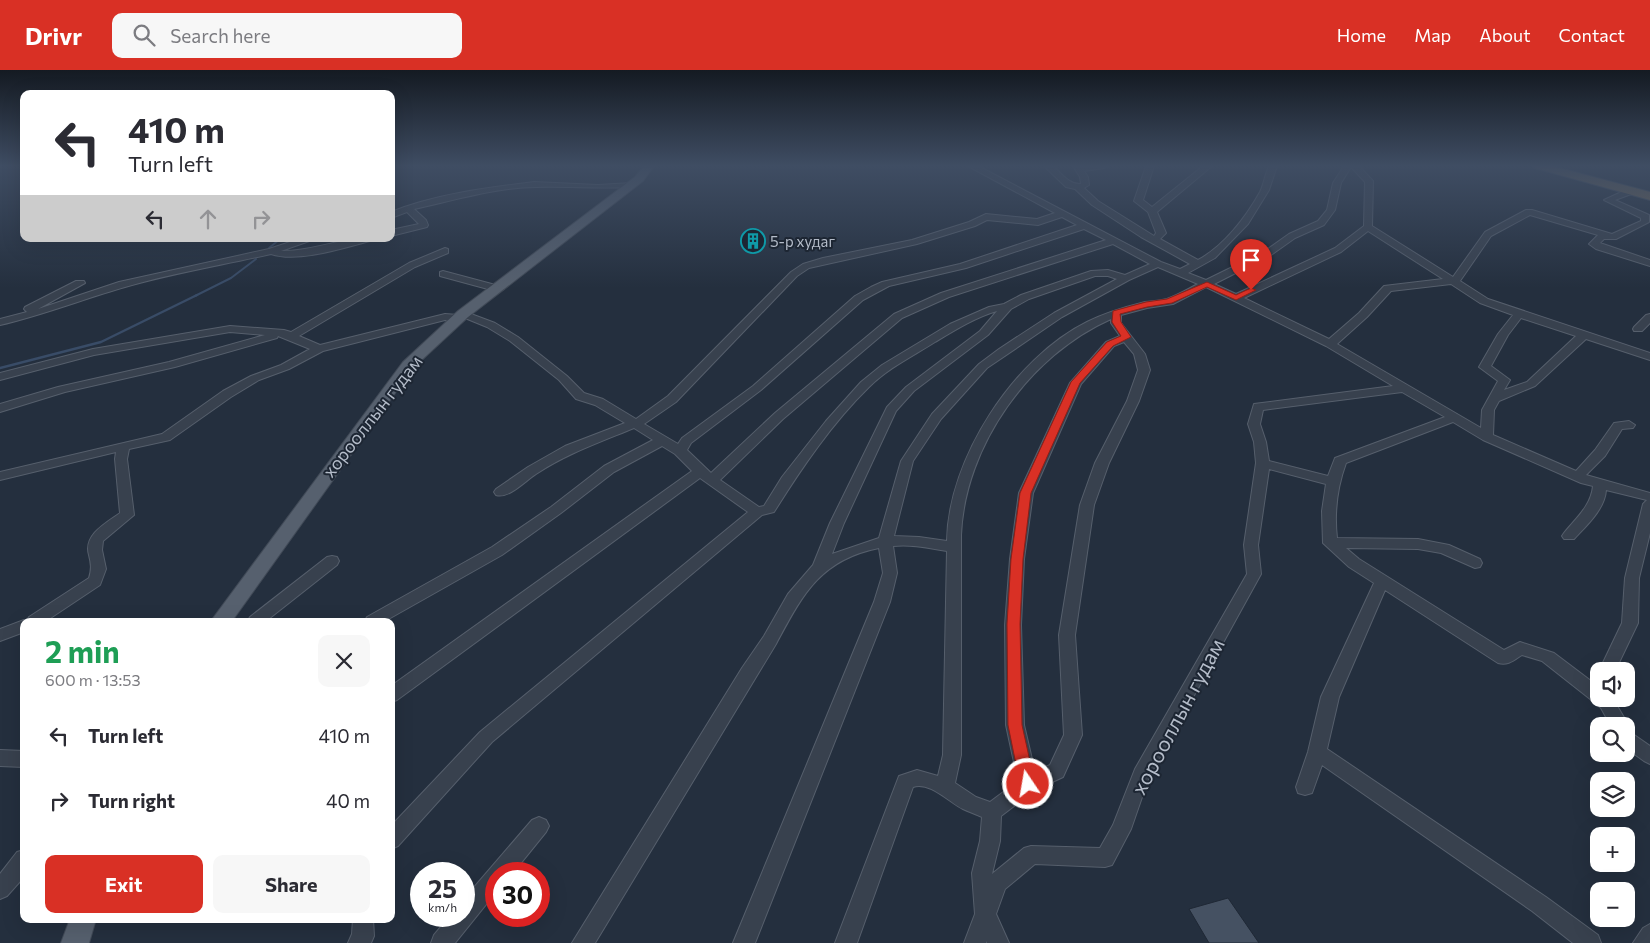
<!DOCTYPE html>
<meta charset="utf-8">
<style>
body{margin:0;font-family:Commissioner,sans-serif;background:#f7f7f7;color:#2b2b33;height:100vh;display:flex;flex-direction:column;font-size:19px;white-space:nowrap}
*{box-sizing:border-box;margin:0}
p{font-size:16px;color:#7c7c81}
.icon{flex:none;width:28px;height:28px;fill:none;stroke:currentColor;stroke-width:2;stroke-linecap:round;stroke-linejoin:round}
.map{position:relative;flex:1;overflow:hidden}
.details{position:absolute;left:20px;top:548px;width:375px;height:305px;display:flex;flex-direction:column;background:#fff;border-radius:10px;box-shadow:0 5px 20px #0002}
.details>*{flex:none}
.guide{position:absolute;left:20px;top:20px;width:375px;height:152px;border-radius:10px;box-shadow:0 5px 20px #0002;background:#fff;color:#2b2b33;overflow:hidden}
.controls{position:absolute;left:1590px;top:592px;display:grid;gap:10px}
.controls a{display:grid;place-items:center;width:45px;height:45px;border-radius:10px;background:#fff;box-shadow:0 5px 20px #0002;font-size:25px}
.speed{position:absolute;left:410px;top:792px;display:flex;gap:10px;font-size:25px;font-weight:700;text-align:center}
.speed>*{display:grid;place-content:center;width:65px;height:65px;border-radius:50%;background:#fff;box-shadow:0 5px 20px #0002;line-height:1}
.speed small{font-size:12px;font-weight:400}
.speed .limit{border:8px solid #d22;background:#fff;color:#111}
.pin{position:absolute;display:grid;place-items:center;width:42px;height:42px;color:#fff;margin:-51px -21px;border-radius:50% 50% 50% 0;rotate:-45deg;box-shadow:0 0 5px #0007}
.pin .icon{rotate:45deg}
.me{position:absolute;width:55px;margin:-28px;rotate:348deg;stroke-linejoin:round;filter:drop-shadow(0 0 4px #0008)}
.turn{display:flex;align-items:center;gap:18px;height:105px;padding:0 25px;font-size:22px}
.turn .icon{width:65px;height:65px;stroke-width:2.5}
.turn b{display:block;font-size:35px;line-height:42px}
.lanes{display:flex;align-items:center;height:48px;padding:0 25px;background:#0003;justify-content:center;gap:25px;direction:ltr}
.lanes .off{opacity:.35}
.round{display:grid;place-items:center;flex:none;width:52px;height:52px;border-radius:10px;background:#f7f7f7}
.head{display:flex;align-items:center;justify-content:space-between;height:85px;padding:0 25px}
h1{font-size:30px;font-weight:700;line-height:38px;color:#1e9e55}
.cta{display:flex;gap:10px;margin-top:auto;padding:10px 25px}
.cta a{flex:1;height:58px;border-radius:10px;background:#d93025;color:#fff;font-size:20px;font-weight:700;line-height:58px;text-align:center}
.cta a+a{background:#f7f7f7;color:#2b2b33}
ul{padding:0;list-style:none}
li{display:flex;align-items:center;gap:15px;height:65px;padding:0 25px}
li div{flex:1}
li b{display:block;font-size:19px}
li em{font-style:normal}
header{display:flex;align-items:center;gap:30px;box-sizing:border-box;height:70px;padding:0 25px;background:#d93025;color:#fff}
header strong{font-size:24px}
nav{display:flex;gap:28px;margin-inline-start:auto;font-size:18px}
.search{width:350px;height:45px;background:#f7f7f7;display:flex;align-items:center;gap:12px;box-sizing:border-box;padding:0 18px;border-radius:10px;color:#7c7c81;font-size:19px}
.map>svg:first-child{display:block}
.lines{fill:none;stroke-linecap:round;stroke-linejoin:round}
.stream-far1{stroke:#394c67;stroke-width:2}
.stream{stroke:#394c67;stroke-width:2.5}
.building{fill:#455162;stroke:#1f2835}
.minor-casing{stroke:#565f6c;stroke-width:2}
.major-casing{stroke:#414a57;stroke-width:2}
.highway-casing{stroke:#434c59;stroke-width:2}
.minor{fill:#38414e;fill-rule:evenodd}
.major{fill:#56606e;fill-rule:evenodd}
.highway{fill:#746855;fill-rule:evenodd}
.route{fill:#d93025;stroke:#8d1f18}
.labels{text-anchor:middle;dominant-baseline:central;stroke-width:4;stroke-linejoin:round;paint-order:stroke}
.far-poi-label{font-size:15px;fill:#b4bcc9;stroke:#1d2633;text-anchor:start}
.street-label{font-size:18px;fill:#b4bcc9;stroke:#1d2633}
.near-street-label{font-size:21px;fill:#b4bcc9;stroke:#1d2633}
</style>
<header>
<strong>Drivr</strong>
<div class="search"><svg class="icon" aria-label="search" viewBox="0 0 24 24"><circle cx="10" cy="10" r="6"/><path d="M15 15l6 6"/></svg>Search here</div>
<nav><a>Home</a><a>Map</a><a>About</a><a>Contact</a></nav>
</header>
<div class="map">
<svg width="1650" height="873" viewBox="0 0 1650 873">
<rect width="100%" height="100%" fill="#242f3e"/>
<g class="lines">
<!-- stream-far1 -->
<g class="stream-far1">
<polyline points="269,178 280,169"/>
<polyline points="195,226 231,208 256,189"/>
</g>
<!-- stream -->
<polyline class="stream" points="0,298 101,272 197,225"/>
</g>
<!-- building -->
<polygon class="building" points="1228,828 1259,873 1209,873 1189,839"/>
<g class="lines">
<defs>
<g id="minor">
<path d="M968,96H978L1161,192L1180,199L1190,194L1141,167L1092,135L1075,119L1066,117L1044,96H1053C1061,103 1069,115 1081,114L1080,107L1073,96H1108L1104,98L1084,101L1088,107L1089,115L1084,118L1098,131L1154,166L1156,163L1148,142L1134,131L1146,96H1154L1143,130L1152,137L1203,96H1212L1157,142L1166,163L1160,169L1198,190C1224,176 1246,147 1260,122C1264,114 1265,104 1269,96H1277L1269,120L1248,154L1215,188L1188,203L1206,210L1265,181L1289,164L1318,151L1327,140L1333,113L1344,96H1359L1373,111L1372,156L1453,207L1485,162L1526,140H1532L1612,164L1641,151V148L1604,130L1628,119H1634V123L1615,130L1649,145V152L1616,169H1604L1600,173L1650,190V196L1596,179L1589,174L1598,165L1530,145L1491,166L1460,211L1488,229L1650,283V290L1586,269L1535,316L1499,331L1494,340L1493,365L1576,401L1595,380L1614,353L1629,351L1635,355L1633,358L1622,359L1605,386L1586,405L1650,423V463L1639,508L1638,553L1615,601H1599L1622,553L1625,508L1643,434L1647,430L1606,420C1605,439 1586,456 1574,469H1564L1562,466L1564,463C1576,448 1591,436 1593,416L1581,413L1483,370L1453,352L1346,393C1337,418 1334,442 1337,468L1418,469L1449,475L1480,489L1482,493L1480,497L1475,498L1441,483L1418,479L1346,478L1359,489L1504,580L1520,572L1554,583L1599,617V629H1613L1629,656L1627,660L1650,676V694L1644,691L1626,678V656H1611L1601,638L1594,632L1542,591L1522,585C1514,590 1508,596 1498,593L1385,520L1339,627L1327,679L1546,827L1598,865L1601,873H1573L1532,841L1322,695L1312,723L1305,725L1298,723L1296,717L1308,682L1321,627L1374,513L1349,497L1323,473L1322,441L1326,414L1269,399L1258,475L1261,504L1149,707L1131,759L1112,795L1105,797L1035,794L1005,819L996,844L1009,873H987L986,871V873H964L975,844L972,803L980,771L982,747C976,744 969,742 963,739C950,733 930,711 913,717L857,873H835L899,706L917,700L938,706L943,685L947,481C929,478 911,474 893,476L897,503L890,532L755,873H733L874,532L883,503L879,478C819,490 802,526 776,574L595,873H572L742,598L764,566L788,524L813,495L830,453L887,337L906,317L980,261L997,241C976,247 955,260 935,272C913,286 888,298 869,317C832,353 801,399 774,442L762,445L492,672L398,776L391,779V756L480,662L748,442L700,408L397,630L391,632V616L692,401L675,384L662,376L614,402L561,443L502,485L385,551H365L367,547L492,477L551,437L604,396L653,370L634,358C600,372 566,384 536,404C525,411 509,429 496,425L494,422L496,419L528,397L565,376L625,353L595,335L576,329L559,310L510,271L487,257L465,248L460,251L445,250L323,281L289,299L259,310L231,327L170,370L129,379L127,389L134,445L103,471L102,480L106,499L100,515L46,551H24V562L0,571V559L24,550L27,551L29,547L89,508C92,499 91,493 89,485C83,465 106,453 120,443L115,389L116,382L0,410V402L162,364L223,321L251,306L281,295L310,279L278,266L277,268L175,297L65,322L0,342V334L58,317L169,292L265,265L230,262L94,285L0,310V303L93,279L230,256L284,260L291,262L409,193L445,178L448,179V183L415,197L299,266L320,275L445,244L458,245L459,242L463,241L495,253L518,267L567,306L584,323L603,329L636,349L668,326L791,202L803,194L823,188L912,170L969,152L986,144L1037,149L1055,143ZM1351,97L1365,112L1364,156L1335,178L1236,224L1214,214L1271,185L1295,168L1324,155L1335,140L1341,113ZM1062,147L1077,155L960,194L882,212L871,217L855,226L753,316L682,368L678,374L644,354L676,332L797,206L809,198L917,174L975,156L987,150L1038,155ZM1084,159L1106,170L941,223L894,244L775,343L711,403L687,380L691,373L761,320L863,230L889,216L966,198ZM1368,161L1443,209L1384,216L1359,243L1329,269L1244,228L1341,182ZM1113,174L1150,194L1125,205L1108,200L1091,201L1021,225L1004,234L989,237L950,254L882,295L861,312L826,351L782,407L764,436L759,437L720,410L783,349L902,248L949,227ZM1158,197L1198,214C1188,219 1178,225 1167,229C1160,231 1152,231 1145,232C1125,237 1105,243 1087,252C1014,288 948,389 947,471L919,467L894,466L913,391L941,349L987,298L1062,247L1129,210ZM1095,206H1108L1117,209L1054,243L999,279L979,294L932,344L901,391L879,468L832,484L844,453L896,341L914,321L988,265L1011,239L1029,229ZM1451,214L1480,233L1513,245L1498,264L1479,297L1498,311L1482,340L1481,358L1337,274L1367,247L1391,221ZM1206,217L1326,276L1393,316L1254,334L1248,354L1254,372L1256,393L1244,475L1247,504L1135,699L1113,755L1100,778L1031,776L1024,778L992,804L1000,771L1001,746L1035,720L1063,707L1082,665L1075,565L1094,435L1109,393L1139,331L1150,300L1145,284L1121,253V245L1147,238L1173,234ZM1521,248L1576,266L1527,312L1504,320L1510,310L1491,296L1508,265ZM1111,249V253L1120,266L1106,272L1070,313L1019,423L1010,489L1005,555L1006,655L1018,711L990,732L976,727L955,713L961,685V465C965,375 1030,285 1111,249ZM1124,272L1134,284L1138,300L1127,331L1095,393L1080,435L1059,565L1064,665L1050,695L1035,702L1024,655L1021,555L1024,489L1033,423L1081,314L1114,276ZM1402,322L1445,347L1335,388L1328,406L1269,391L1266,372L1260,354L1263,340Z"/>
<path d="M534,112L598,115L632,113L636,115L632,117C600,119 568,116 536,117C498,117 451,131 414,139L426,150L428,155L427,157L391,166V160L419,154L407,142L391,148V142C436,124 487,118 534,112Z"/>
<path d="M299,169H315L281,181C312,182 341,167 372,169L370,171C343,178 298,193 271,184C223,195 173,203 125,217C83,229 43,245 0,255V249L27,242L24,239L25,237L76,211H84L85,213L38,239L119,212L269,179Z"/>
<polygon points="443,201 503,217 504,219 499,222 440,206 440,202"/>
<polygon points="1650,244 1650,253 1642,261 1634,261 1633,259 1634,257 1646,245"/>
<polygon points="332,486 337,487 339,491 337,495 266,551 248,551 250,547 327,487"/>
<polygon points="0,680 24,681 24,697 0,696"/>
<polygon points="539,747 546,750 549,756 546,762 512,804 496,804 496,822 455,873 431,873 434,865 450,846 464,846 464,829 532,750"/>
<polygon points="24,780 24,807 7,826 0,829 0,804 17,782"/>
<polygon points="353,849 373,849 374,866 371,873 348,873 352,864"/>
<polygon points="1650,854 1650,873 1633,873 1643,858"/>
</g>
<g id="major">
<polygon points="644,96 654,96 643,111 468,247 413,298 232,551 211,551 403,292 458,241 635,107"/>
<polygon points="70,849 96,849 89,873 61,873"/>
</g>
<polygon id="highway" points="1533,96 1552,96 1650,122 1650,130 1535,98"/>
</defs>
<!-- minor casing -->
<use href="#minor" class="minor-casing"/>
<!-- major casing -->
<use href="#major" class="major-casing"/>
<!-- highway casing -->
<use href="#highway" class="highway-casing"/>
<!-- minor -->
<use href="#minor" class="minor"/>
<!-- major -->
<use href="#major" class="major"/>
<!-- highway -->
<use href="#highway" class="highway"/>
</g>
<!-- sky -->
<linearGradient id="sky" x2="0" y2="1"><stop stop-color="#141a22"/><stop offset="0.44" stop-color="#3f4d63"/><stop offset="1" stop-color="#3f4d63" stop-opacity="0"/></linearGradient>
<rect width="1650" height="218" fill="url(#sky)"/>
<!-- route -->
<polygon class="route" points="1207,212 1236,225 1251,218 1256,220 1236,230 1207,217 1172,233 1147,237 1120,244 1121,252 1131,267 1113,276 1080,313 1031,423 1023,489 1020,554 1022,655 1035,714 1033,718 1028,720 1022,718 1020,714 1008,655 1007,554 1011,489 1020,423 1071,312 1107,272 1121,266 1112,252 1113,241 1146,232 1167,229"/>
<!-- icons -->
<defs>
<symbol id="building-ring" viewBox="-11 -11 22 22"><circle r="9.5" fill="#1d2633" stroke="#0f9aa8" stroke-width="1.5"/><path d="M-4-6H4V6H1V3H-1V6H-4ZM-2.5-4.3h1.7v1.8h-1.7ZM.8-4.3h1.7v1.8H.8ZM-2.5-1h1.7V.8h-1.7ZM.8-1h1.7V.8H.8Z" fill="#0f9aa8"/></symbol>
</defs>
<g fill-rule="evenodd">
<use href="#building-ring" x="739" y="157" width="28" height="28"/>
</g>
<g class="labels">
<!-- far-poi labels -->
<g class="far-poi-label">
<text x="770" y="171">5-р худаг</text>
</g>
<!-- street labels -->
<g class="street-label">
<text transform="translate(372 346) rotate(-52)">хорооллын гудам</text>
</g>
<!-- near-street labels -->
<g class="near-street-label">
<text transform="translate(1177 646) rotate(-62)">хорооллын гудам</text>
</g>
</g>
</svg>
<div class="controls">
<a><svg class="icon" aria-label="sound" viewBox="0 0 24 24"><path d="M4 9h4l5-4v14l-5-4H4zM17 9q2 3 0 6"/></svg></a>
<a><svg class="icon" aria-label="search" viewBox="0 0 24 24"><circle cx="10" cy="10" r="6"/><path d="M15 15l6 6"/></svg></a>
<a><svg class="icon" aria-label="layers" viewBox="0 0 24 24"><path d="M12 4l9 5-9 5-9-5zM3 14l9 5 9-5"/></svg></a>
<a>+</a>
<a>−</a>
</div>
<div class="speed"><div>25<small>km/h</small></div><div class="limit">30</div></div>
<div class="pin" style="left:1251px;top:220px;background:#d93025"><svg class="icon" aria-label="arrive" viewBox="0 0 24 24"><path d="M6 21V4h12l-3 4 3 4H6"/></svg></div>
<svg class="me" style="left:1028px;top:714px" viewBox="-20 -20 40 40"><circle r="17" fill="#d93025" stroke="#fff" stroke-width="3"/><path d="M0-11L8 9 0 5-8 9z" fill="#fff"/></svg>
<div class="guide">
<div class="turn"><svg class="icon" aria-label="left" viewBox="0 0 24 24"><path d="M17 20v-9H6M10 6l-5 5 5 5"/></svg><div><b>410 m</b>Turn left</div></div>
<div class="lanes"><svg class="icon" aria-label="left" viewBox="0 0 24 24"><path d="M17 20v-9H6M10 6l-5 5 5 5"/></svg><svg class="icon off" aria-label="ahead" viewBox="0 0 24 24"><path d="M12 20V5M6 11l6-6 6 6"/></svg><svg class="icon off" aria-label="right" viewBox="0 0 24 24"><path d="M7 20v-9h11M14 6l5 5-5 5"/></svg></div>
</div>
<section class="details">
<div class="head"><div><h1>2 min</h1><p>600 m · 13:53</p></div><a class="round"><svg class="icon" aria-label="close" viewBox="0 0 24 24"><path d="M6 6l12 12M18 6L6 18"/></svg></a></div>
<ul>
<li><svg class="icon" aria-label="left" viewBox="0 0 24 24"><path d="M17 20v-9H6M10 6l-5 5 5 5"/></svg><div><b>Turn left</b></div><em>410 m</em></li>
<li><svg class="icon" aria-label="right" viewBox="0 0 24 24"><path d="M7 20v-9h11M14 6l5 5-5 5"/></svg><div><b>Turn right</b></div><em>40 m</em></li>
</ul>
<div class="cta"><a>Exit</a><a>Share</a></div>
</section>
</div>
